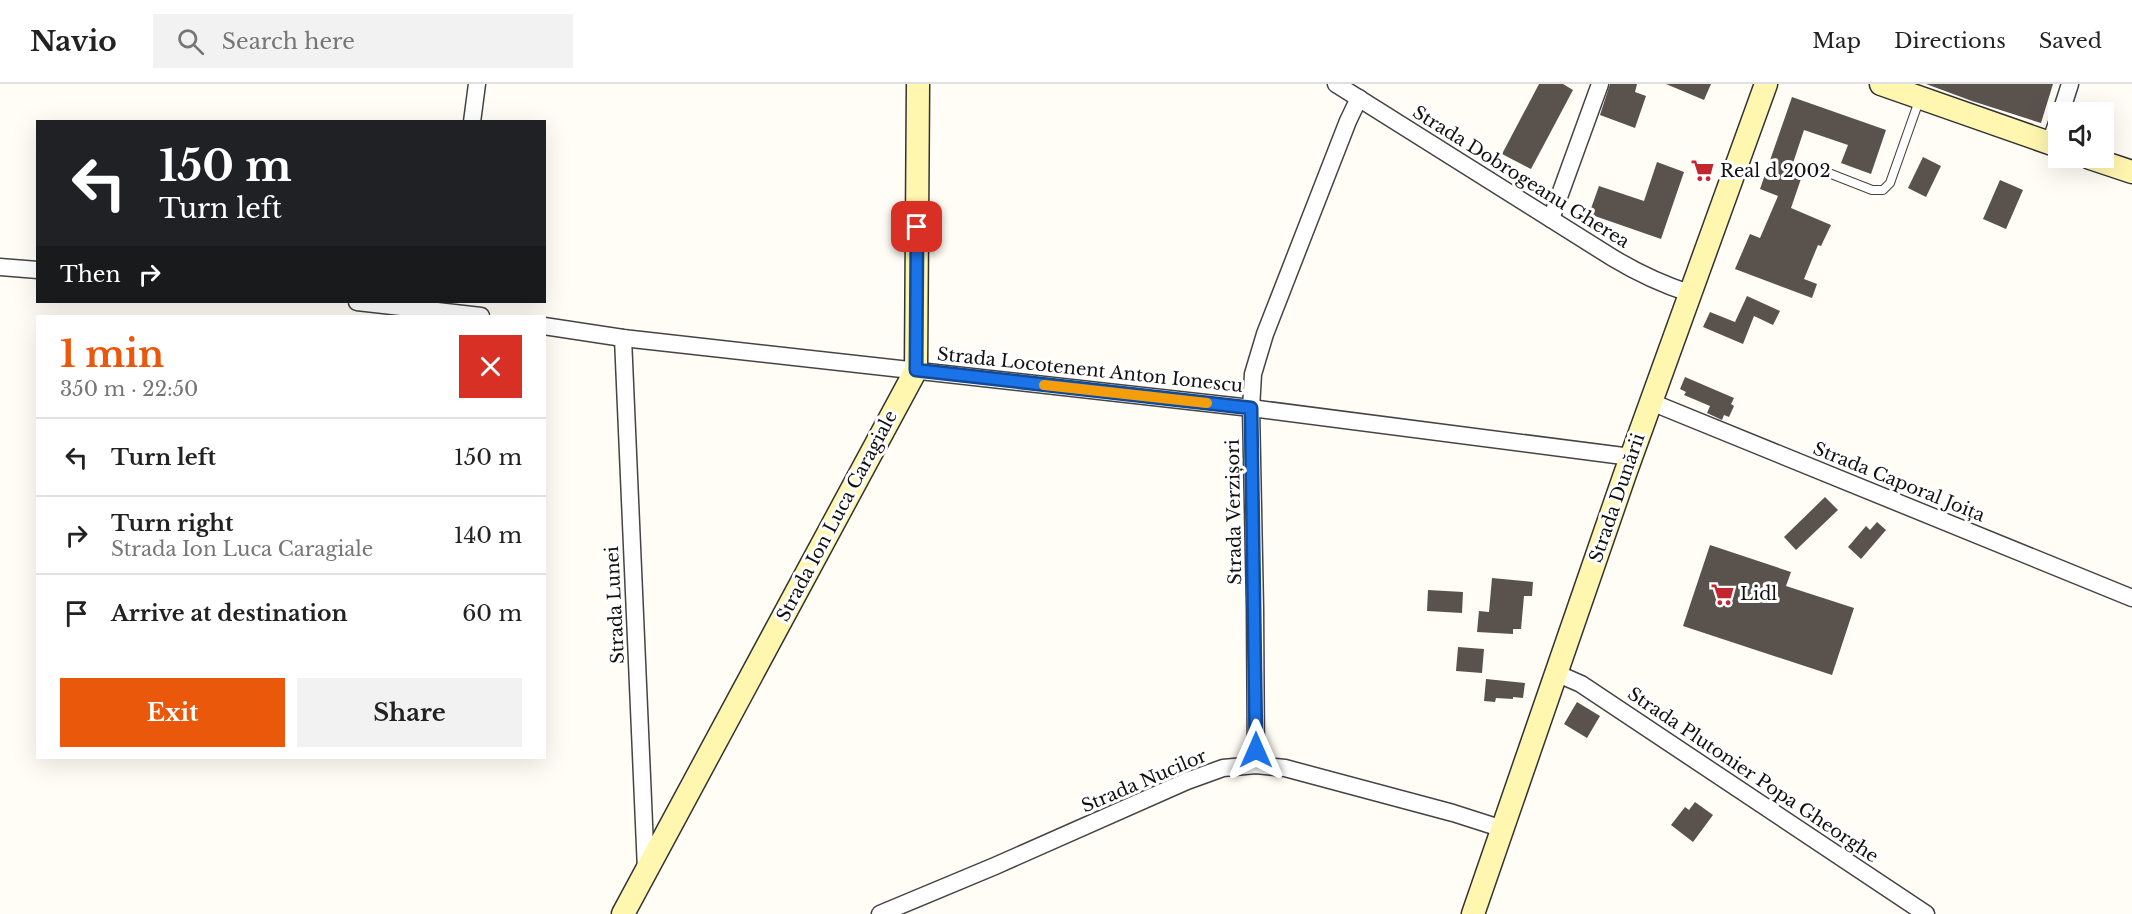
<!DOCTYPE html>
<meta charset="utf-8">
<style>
body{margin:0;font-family:"Libre Baskerville",serif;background:#f2f2f2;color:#222;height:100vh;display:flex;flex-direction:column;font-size:22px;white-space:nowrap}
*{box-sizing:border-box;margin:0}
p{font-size:20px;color:#767676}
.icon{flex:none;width:33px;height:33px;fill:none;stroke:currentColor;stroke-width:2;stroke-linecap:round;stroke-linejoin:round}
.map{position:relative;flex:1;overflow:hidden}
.drawer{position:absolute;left:36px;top:231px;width:510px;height:444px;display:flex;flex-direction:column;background:#fff;border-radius:0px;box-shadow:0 6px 24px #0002}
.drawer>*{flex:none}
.guide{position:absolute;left:36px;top:36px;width:510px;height:183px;border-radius:0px;box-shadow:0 6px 24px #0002;background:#202124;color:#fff;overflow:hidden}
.buttons{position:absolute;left:2048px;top:18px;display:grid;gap:12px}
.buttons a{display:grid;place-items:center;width:66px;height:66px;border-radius:0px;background:#fff;box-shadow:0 6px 24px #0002;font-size:30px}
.pin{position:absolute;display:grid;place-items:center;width:51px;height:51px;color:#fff;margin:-26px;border-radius:12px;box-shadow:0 3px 9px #0006}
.me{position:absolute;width:66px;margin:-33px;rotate:0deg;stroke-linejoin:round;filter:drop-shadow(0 0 4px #0008)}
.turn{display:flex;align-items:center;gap:21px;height:126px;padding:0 24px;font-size:27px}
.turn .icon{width:78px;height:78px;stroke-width:2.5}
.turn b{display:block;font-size:42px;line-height:51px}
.then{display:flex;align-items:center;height:57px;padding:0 24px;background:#0003;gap:12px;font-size:22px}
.round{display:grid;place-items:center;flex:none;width:63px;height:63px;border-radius:0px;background:#f2f2f2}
.summary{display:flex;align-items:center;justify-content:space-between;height:102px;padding:0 24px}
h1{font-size:36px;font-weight:800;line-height:45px;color:#ea580c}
.primary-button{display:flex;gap:12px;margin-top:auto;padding:12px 24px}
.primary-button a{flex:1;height:69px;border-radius:0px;background:#ea580c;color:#fff;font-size:24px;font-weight:800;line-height:69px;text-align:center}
.primary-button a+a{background:#f2f2f2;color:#222}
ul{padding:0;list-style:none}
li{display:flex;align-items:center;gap:18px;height:78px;padding:0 24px;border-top:2px solid #e0e0e0}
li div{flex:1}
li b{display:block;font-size:22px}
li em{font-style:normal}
header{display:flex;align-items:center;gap:36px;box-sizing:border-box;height:84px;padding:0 30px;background:#fff;border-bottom:2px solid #e0e0e0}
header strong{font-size:28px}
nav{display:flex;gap:33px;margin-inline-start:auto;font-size:21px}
.search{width:420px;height:54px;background:#f2f2f2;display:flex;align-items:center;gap:15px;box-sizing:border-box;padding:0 21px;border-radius:0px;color:#767676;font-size:22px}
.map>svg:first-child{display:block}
.building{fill:#5a524d}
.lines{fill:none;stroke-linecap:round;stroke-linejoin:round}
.lane-casing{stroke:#444;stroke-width:10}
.street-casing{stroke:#444;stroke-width:19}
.secondary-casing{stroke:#333;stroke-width:25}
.lane{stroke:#fff;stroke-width:8}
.street{stroke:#fff;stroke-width:16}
.secondary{stroke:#fff6b0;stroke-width:22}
.route-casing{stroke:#114b97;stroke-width:15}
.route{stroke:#1a73e8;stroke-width:10}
.slow{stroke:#f59e0b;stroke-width:10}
.labels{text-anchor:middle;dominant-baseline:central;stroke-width:6;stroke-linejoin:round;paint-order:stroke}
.poi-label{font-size:18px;fill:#111;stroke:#fff;text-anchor:start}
.street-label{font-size:18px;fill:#111;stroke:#fff}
</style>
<header>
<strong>Navio</strong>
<div class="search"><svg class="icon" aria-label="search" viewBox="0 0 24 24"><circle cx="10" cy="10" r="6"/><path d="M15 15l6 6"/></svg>Search here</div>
<nav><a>Map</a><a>Directions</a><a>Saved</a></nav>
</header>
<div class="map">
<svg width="2132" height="830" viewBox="0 0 2132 830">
<rect width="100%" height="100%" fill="#fffdf5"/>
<!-- building -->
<g class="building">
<polygon points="1539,0 1563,0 1573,6 1531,85 1502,70"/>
<polygon points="1610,0 1637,0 1635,8 1646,12 1635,44 1600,31"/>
<polygon points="1666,0 1711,0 1704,16"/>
<polygon points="1926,0 2053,0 2041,39 1972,17"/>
<polygon points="1792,13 1886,46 1871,90 1841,79 1848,61 1804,46 1791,85 1803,89 1791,124 1831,141 1821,162 1818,161 1804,195 1817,200 1812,214 1735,185 1750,150 1760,154 1778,112 1760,105"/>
<polygon points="1923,73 1941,82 1926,113 1908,104"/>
<polygon points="1657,78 1684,88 1661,155 1589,130 1599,102 1644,117"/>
<polygon points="2000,96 2023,106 2006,145 1983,135"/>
<polygon points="1747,212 1780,227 1773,241 1754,232 1743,260 1703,243 1710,228 1735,238"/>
<polygon points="1685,293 1734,314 1731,320 1734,322 1729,333 1724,331 1722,336 1707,329 1710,322 1684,311 1686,308 1680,305"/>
<polygon points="1825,413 1838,426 1796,466 1784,453"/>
<polygon points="1877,438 1886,446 1861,475 1848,463 1866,442 1870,446"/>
<polygon points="1710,461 1791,488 1786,502 1854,524 1832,591 1683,542"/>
<polygon points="1492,494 1533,498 1532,512 1524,512 1521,545 1513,545 1513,550 1477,548 1479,527 1489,528"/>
<polygon points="1428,506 1463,508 1462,529 1427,527"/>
<polygon points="1458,563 1484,565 1482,589 1456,587"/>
<polygon points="1486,595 1525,599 1523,614 1513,613 1513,615 1496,614 1495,618 1484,617"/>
<polygon points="1577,618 1600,632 1587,654 1564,640"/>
<polygon points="1695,718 1713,731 1693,758 1671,741 1685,723 1689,726"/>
</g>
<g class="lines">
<defs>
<polyline id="lane" points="1826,88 1872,106 1883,106 1890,99 1920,14"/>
<g id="street">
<path d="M1336,0L1613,174C1638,189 1661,200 1689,209"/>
<polyline points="2061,28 2070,0"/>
<polyline points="472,38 477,0"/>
<polyline points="2050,59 2058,36"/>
<polyline points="1551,135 1600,0"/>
<polyline points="0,183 38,186"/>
<polyline points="357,218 481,232"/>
<polyline points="544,242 623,254 1251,324 1631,373"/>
<polyline points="623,254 646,786"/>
<polyline points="1651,318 2132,514"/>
<polyline points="1556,589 1581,600 1926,830"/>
<polyline points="1256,681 1255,524 1251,324 1253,290 1265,250 1348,37 1359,14"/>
<polyline points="880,830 995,782 1187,697 1223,684 1256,681 1285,684 1453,729 1503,745"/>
</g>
<g id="secondary">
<polyline points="1881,0 2058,62"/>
<polyline points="2090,74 2132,88"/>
<polyline points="623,830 916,286 918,0"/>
<polyline points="1473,830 1625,390 1766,0"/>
</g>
</defs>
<!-- lane casing -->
<use href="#lane" class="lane-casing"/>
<!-- street casing -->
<use href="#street" class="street-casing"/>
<!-- secondary casing -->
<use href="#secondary" class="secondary-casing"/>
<!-- lane -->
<use href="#lane" class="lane"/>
<!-- street -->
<use href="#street" class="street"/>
<!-- secondary -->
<use href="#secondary" class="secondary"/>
</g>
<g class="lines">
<defs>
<polyline id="route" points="917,143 916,286 1251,324 1256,666"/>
</defs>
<!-- route casing -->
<use href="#route" class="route-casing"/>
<!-- route -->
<use href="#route" class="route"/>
<!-- slow -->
<polyline class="slow" points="1044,301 1207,319"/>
</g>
<!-- icons -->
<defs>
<symbol id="supermarket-bare" viewBox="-9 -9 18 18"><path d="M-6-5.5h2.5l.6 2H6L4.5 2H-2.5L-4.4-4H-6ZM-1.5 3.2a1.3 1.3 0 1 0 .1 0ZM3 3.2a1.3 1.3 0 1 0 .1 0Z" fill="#c4262e" stroke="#fff" stroke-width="2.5" paint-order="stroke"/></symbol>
</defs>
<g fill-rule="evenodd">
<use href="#supermarket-bare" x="1686" y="70" width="33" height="33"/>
<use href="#supermarket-bare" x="1706" y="494" width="33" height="33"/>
</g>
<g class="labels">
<!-- poi labels -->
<g class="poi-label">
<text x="1720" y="87">Real d 2002</text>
<text x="1740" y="510">Lidl</text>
</g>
<!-- street labels -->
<g class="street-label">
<text transform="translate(1521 93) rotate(32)">Strada Dobrogeanu Gherea</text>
<text transform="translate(1090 286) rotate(6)">Strada Locotenent Anton Ionescu</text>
<text transform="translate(1899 398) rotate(22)">Strada Caporal Joița</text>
<text transform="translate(1617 414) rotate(-71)">Strada Dunării</text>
<text transform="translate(1234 428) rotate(-91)">Strada Verzișori</text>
<text transform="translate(837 432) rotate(-62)">Strada Ion Luca Caragiale</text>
<text transform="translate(615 521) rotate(-93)">Strada Lunei</text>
<text transform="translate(1753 691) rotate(34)">Strada Plutonier Popa Gheorghe</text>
<text transform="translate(1144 697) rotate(-23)">Strada Nucilor</text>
</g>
</g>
</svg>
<div class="buttons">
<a><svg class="icon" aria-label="sound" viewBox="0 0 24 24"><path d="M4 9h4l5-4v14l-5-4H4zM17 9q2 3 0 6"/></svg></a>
</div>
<div class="pin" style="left:917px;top:143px;background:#d93025"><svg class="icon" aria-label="arrive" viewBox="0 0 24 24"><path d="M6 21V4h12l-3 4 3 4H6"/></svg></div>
<svg class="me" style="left:1256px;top:666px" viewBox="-20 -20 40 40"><path d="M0-17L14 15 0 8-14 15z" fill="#1a73e8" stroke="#fff" stroke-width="4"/></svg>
<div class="guide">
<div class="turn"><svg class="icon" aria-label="left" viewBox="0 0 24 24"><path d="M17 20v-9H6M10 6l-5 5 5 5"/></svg><div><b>150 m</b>Turn left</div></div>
<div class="then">Then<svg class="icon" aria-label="right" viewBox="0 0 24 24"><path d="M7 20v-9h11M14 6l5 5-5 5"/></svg></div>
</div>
<section class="drawer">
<div class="summary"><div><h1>1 min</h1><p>350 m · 22:50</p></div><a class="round" style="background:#d93025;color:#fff"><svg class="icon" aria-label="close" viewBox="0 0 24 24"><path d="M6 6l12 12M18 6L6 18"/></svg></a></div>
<ul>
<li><svg class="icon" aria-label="left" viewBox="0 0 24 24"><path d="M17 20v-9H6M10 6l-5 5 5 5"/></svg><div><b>Turn left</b></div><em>150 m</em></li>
<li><svg class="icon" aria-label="right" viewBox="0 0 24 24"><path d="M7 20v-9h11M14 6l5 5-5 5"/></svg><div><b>Turn right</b><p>Strada Ion Luca Caragiale</p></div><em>140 m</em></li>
<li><svg class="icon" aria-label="arrive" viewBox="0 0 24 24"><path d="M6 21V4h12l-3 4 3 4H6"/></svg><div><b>Arrive at destination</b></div><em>60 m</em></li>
</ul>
<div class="primary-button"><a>Exit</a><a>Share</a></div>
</section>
</div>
